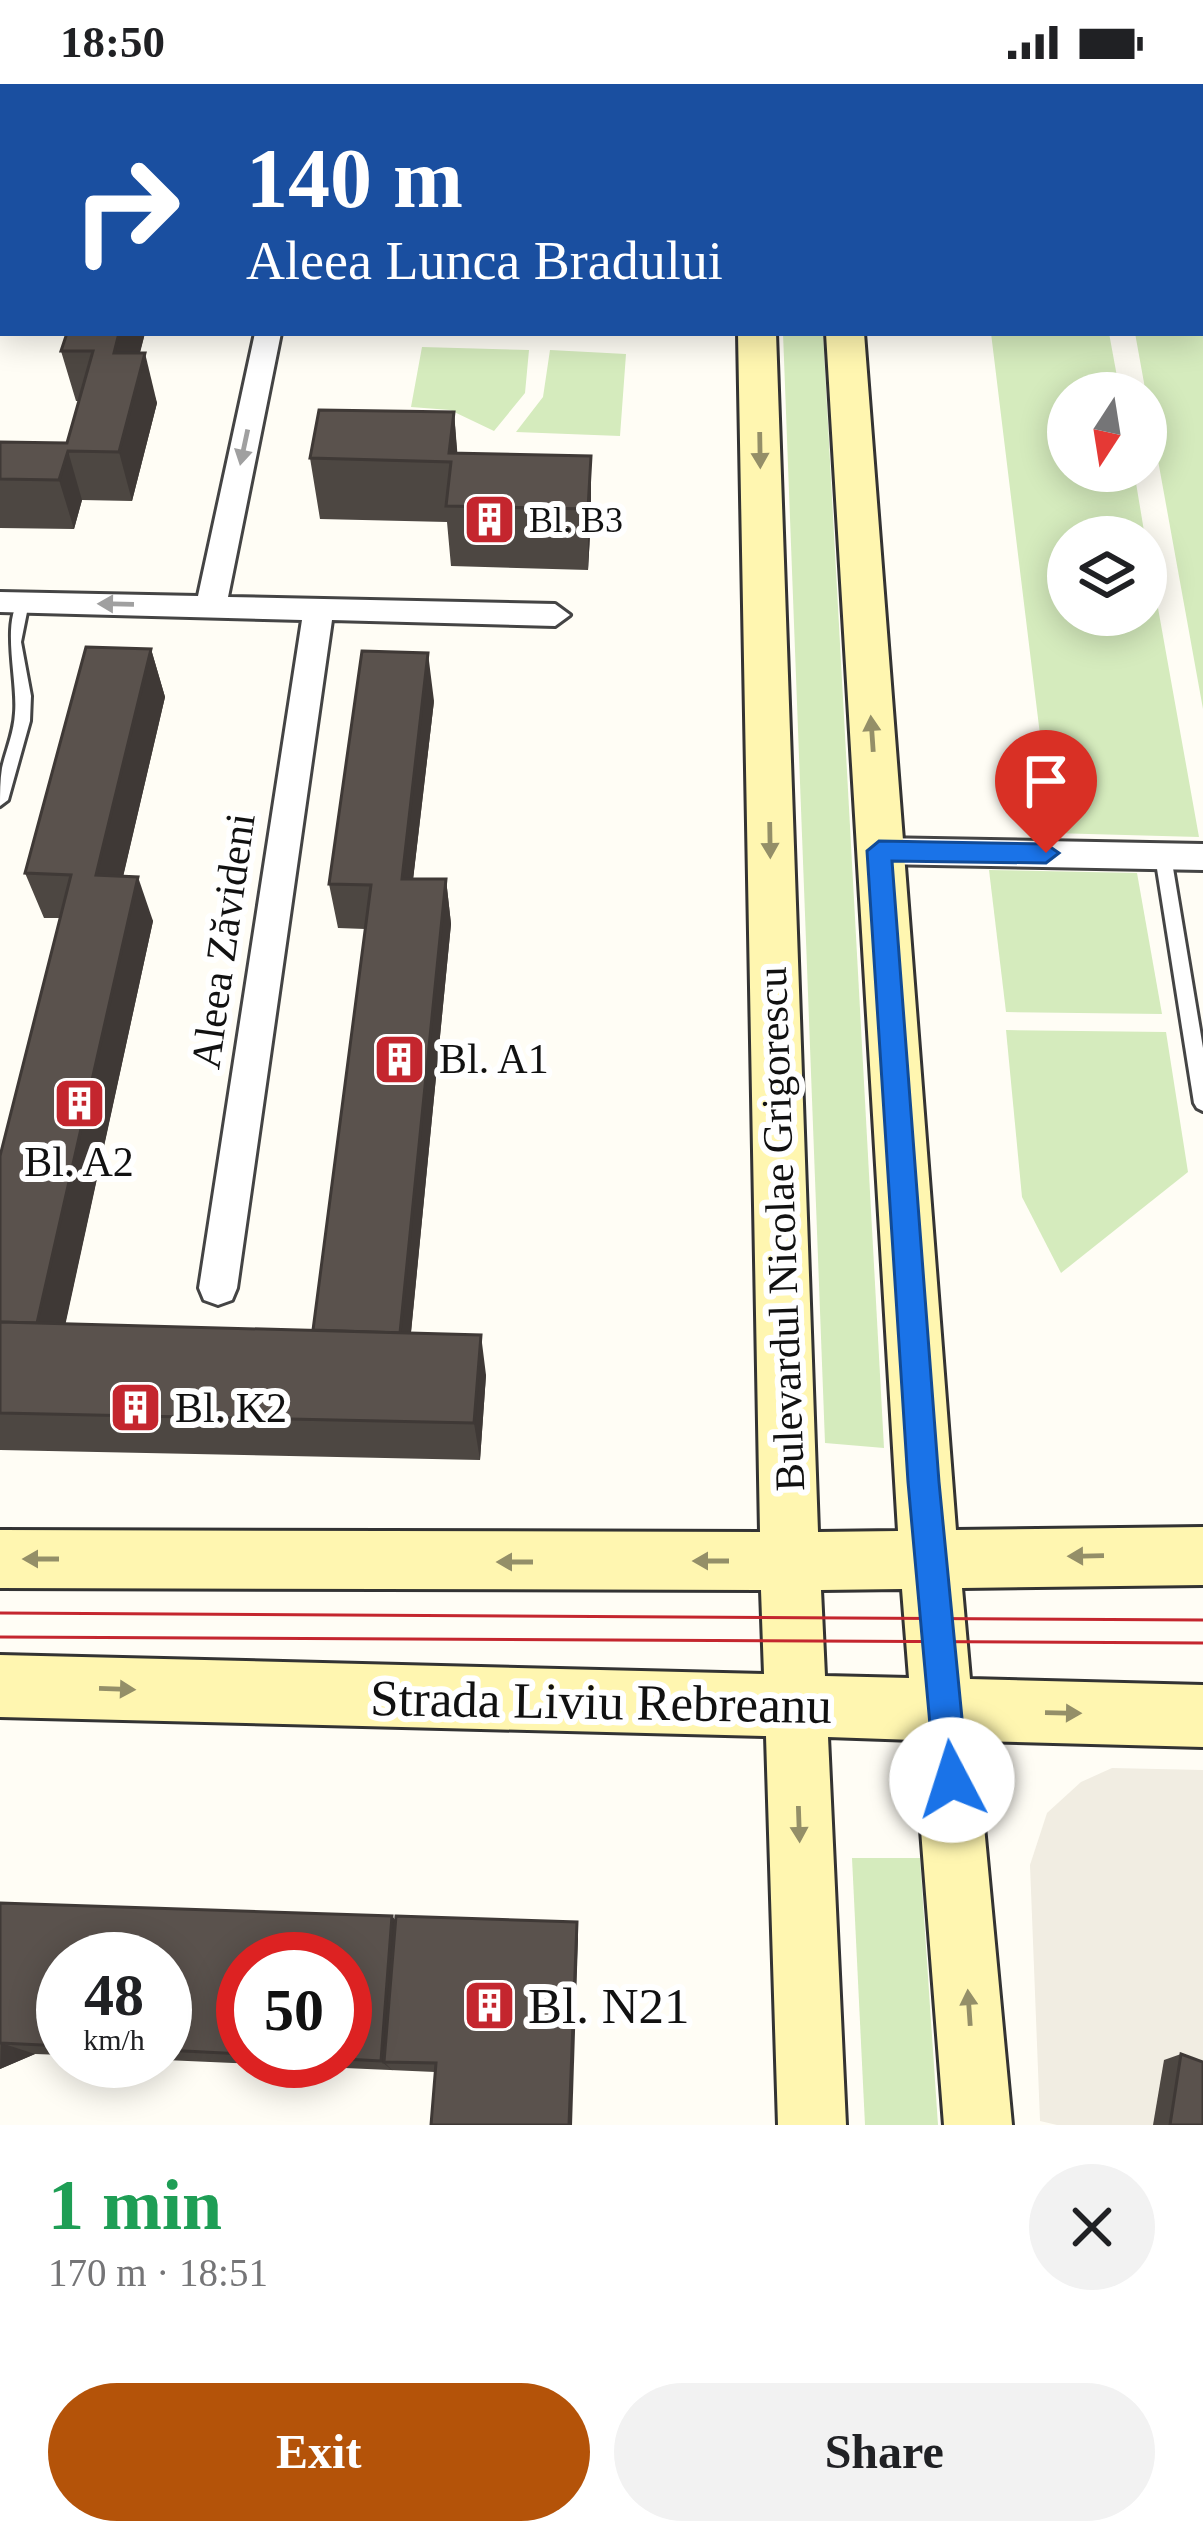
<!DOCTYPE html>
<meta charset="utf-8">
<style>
body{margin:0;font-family:Georgia,serif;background:#f2f2f2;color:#202124;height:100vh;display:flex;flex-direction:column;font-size:45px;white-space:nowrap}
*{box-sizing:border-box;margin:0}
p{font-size:39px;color:#757577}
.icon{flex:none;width:66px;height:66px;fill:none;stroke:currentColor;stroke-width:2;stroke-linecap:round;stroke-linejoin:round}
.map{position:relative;height:2041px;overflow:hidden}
.side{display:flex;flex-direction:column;background:#fff;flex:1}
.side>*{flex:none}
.banner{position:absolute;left:0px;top:0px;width:1203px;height:252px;box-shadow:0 6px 30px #0003;background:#1a4fa0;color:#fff;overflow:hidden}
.needle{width:78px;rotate:192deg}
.fabs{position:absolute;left:1047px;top:288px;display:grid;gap:24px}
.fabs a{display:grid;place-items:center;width:120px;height:120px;border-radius:50%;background:#fff;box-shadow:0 6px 30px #0003;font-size:60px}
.speed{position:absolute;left:36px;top:1848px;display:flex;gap:24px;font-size:60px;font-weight:700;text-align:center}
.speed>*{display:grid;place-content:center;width:156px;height:156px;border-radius:50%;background:#fff;box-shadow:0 6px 30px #0003;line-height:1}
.speed small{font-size:30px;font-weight:400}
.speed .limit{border:18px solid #d22;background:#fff;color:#111}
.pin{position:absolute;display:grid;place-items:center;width:102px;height:102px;color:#fff;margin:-123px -51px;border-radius:50% 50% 50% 0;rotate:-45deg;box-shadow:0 0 12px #0007}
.pin .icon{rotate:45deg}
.me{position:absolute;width:132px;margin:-66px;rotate:355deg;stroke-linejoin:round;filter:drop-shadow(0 0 9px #0008)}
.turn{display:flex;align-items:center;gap:42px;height:252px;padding:0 48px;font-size:54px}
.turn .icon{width:156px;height:156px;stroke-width:2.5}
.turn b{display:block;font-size:84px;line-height:102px}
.round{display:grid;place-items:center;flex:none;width:126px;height:126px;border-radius:63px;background:#f2f2f2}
.head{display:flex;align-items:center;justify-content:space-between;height:204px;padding:0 48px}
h1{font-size:72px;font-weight:600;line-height:90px;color:#1e9e55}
.cta{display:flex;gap:24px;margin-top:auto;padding:24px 48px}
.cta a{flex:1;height:138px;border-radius:72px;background:#b45309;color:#fff;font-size:48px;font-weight:600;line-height:138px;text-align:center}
.cta a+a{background:#f2f2f2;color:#202124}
.status{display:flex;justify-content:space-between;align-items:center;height:84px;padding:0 60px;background:#fff;direction:ltr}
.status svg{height:33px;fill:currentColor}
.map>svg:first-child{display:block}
.green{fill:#d5ebbd}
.plaza{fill:#f1ede2}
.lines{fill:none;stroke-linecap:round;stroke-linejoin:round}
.lane-casing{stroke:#444;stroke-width:6}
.street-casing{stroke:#444;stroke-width:6}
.secondary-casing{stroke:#333;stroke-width:6}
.lane{fill:#fff;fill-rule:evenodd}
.street{fill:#fff;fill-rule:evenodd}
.secondary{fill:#fff6b0;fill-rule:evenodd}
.tram{stroke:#c4262e;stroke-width:3}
.wall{fill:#4d4742;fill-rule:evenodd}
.shaded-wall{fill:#3f3936}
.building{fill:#5a524d;stroke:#3f3936;stroke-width:3}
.oneway{fill:#a0a0a0}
.oneway2{fill:#948f68}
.route{fill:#1a73e8;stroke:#114b97;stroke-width:3}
.labels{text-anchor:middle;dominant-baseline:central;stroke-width:12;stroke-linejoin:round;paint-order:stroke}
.far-poi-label{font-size:36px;fill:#111;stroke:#fff;text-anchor:start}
.street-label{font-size:42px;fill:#111;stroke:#fff}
.poi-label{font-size:42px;fill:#111;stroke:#fff;text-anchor:start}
.near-street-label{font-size:51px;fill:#111;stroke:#fff}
.near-poi-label{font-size:51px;fill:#111;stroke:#fff;text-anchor:start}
</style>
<div class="status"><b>18:50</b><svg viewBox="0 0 49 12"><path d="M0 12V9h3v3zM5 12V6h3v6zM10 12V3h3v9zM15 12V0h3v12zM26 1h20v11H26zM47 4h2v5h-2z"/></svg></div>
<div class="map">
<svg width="1203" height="2041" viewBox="0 0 1203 2041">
<rect width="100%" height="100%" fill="#fffdf5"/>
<!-- green -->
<g class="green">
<polygon points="1090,0 1203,0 1203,625 1135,249 1200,249 1200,3"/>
<polygon points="783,249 823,249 884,1364 825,1359"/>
<polygon points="991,249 1109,249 1120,309 1068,309 1068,387 1134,387 1145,453 1068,453 1068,531 1146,531 1146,457 1199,753 1052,749"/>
<polygon points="422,263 529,266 525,309 494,347 450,326 411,323"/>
<polygon points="550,266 626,270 620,352 516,348 543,313"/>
<polygon points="989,786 1137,789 1162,930 1006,928"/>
<polygon points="1006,946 1166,948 1188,1088 1061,1189 1022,1113"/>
<polygon points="852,1774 920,1774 938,2041 865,2041"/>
</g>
<!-- plaza -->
<polygon class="plaza" points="1112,1684 1203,1686 1203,2041 1057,2041 1040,2037 1030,1781 1047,1729 1081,1698"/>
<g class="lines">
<defs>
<g id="lane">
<path d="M22,513L29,518L21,558L31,612L30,637L8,716L0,722C0,710 0,696 2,684C6,666 14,649 15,629C18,596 0,535 22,513Z"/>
<polygon points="1163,766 1171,772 1203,964 1203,1027 1197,1024 1194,1019 1155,772"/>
</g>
<g id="street">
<polygon points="255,249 281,249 228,513 555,520 570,531 555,542 332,536 237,1204 232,1216 218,1221 204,1216 199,1204 302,536 0,528 0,508 198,512"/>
<polygon points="879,754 1203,760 1203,786 879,780 867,776 863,767 867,758"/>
</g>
<g id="secondary">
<rect x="733" y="0" width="34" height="3"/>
<rect x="812" y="0" width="34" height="3"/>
<path d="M738,249H776L818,1448L898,1447L826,249H864L956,1446L1203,1443V1501L962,1504L970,1595L1203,1601V1663L976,1657L1012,2041H944L914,1656L828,1653L846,2041H778L766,1652L0,1633V1571L764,1590L761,1506L0,1504V1446L760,1448ZM902,1505L909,1594L825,1592L821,1506Z"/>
</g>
</defs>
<!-- lane casing -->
<use href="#lane" class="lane-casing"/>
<!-- street casing -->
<use href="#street" class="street-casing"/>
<!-- secondary casing -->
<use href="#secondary" class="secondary-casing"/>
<!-- lane -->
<use href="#lane" class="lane"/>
<!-- street -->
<use href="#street" class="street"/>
<!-- secondary -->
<use href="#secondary" class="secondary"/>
<!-- tram -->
<g class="tram">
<polyline points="0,1529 1203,1536"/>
<polyline points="0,1553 1203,1559"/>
</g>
</g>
<!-- wall -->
<g class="wall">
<rect x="503" y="0" width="114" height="3"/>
<polygon points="1152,0 1203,0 1203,251 1188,251 1188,249 1200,249 1200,3 1151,3"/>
<rect x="0" y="111" width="3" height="80"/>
<polygon points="67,249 145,249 140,269 157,319 132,417 82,416 74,445 0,444 0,358 67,359 79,317 76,317 61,267"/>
<polygon points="454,328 457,369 591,372 591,433 588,486 451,482 447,438 320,435 310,374"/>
<polygon points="151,565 165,613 123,792 153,837 65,1240 313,1246 365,845 338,844 329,800 434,617 413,795 446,795 451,840 411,1249 486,1291 480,1376 0,1366 0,1072 60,834 44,834 25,789"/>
<path d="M0,1819L392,1832L396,1837L578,1855L435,1988L165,1976V1875H63V1971L35,1970L0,1985ZM243,1875H345V1977H243Z"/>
<polygon points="1181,1970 1203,2041 1153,2041 1164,1976"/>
</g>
<!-- shaded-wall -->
<g class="shaded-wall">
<polygon points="0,0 27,0 26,3 3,3 3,62 0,70"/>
<rect x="213" y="0" width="21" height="3"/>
<polygon points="119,249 145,249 126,319 114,269"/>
<polygon points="145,269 157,319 132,417 119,368"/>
<polygon points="454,328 459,389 449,369"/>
<polygon points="68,367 82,416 74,445 59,396"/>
<polygon points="591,372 591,433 588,486 588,425"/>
<polygon points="151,565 165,613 113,836 96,791"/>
<polygon points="428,569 434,617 408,839 402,795"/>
<polygon points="138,793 153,837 57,1279 35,1244"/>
<polygon points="446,795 451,840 407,1288 399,1254"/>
<polygon points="481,1251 486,1291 480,1376 474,1339"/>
<polygon points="392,1832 404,1849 384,1978 393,1987 381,1977"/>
<polygon points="577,1838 578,1855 572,2041 569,2041"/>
<polygon points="1,1959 35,1970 0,1985"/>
</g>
<!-- building -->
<g class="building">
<polygon points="49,0 213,0 175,0 174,3 48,3"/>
<polygon points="297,0 351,0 350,3 297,3"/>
<polygon points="1163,0 1203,0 1203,48 1200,48 1200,3 1163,3"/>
<polygon points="1200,106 1203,106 1203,172 1200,159"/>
<rect x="0" y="111" width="3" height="30"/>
<polygon points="67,249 119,249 114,269 145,269 119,368 68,367 59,396 0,395 0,358 67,359 93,267 61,267"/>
<polygon points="319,326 454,328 449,369 591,372 588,425 446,422 451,378 310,374"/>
<polygon points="86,563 151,565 96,791 138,793 37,1239 0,1238 0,1072 71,791 25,789"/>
<polygon points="362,567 428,569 402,795 446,795 400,1249 313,1246 371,801 329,800"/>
<polygon points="0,1238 481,1251 474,1339 0,1329"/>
<polygon points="0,1819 392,1832 381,1977 345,1975 345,1875 243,1875 243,1970 165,1966 165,1875 63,1875 63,1962 0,1959"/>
<polygon points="396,1832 577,1838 569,2041 431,2041 436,1979 384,1978"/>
<polygon points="1181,1970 1203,1978 1203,2041 1170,2041"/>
</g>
<!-- one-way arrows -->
<defs><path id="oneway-solid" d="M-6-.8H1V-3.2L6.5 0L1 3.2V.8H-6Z" transform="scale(3)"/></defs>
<g class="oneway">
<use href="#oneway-solid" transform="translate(244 363) rotate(102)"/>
<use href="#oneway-solid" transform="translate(116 520) rotate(-179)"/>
</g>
<g class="oneway2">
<use href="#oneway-solid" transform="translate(760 366) rotate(89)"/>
<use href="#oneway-solid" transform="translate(872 650) rotate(-94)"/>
<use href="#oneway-solid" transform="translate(770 756) rotate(89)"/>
<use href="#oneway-solid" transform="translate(1086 1472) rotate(179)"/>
<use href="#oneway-solid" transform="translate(41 1475) rotate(-180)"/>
<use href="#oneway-solid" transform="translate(711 1477) rotate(180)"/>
<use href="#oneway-solid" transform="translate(515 1478) rotate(180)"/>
<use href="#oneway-solid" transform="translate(117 1605) rotate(2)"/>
<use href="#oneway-solid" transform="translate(1063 1629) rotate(1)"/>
<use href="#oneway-solid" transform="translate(799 1740) rotate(88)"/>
<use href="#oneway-solid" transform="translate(969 1924) rotate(-94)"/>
</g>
<!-- route -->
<polygon class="route" points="879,757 1046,760 1059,769 1046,779 892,777 939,1398 968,1696 963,1708 952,1713 940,1708 935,1696 908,1398 867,767"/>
<!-- icons -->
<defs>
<symbol id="building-square" viewBox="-11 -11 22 22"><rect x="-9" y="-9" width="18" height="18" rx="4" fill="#c4262e" stroke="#fff"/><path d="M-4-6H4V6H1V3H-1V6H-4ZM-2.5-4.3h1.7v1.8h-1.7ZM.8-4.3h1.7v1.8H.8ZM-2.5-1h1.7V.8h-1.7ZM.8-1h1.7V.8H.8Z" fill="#fff"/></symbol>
</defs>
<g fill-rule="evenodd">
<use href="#building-square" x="460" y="406" width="59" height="59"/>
<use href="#building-square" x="370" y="946" width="59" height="59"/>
<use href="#building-square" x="50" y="990" width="59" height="59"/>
<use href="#building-square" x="106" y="1294" width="59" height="59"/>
<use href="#building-square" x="460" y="1892" width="59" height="59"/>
</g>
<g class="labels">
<!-- far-poi labels -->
<g class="far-poi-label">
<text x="529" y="436">Bl. B3</text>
</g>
<!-- street labels -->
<g class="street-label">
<text transform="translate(223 857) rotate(-82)">Aleea Zăvideni</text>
<text transform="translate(781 1145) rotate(-92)">Bulevardul Nicolae Grigorescu</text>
</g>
<!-- poi labels -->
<g class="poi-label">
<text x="439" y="975">Bl. A1</text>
<text x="79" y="1078" text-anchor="middle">Bl. A2</text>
<text x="175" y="1324">Bl. K2</text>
</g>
<!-- near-street labels -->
<g class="near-street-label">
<text transform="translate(601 1618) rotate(1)">Strada Liviu Rebreanu</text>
</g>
<!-- near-poi labels -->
<g class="near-poi-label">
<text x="528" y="1922">Bl. N21</text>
</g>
</g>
</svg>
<div class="fabs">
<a><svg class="needle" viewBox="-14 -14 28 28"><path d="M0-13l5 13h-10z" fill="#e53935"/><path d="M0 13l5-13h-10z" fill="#757577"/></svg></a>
<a><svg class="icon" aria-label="layers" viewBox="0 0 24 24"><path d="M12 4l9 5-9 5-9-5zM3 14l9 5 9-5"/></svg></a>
</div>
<div class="speed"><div>48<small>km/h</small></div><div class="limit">50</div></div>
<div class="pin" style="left:1046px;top:769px;background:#d93025"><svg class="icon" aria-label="arrive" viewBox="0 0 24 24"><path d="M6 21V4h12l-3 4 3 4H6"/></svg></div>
<svg class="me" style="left:952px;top:1696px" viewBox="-20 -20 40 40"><circle r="19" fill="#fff"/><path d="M0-13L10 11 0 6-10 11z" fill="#1a73e8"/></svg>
<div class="banner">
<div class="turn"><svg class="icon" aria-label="right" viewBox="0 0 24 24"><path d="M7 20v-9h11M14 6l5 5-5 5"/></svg><div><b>140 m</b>Aleea Lunca Bradului</div></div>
</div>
</div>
<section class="side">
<div class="head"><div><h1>1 min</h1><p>170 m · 18:51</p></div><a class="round"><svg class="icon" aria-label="close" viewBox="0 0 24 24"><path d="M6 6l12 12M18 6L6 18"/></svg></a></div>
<div class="cta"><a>Exit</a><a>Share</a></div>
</section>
